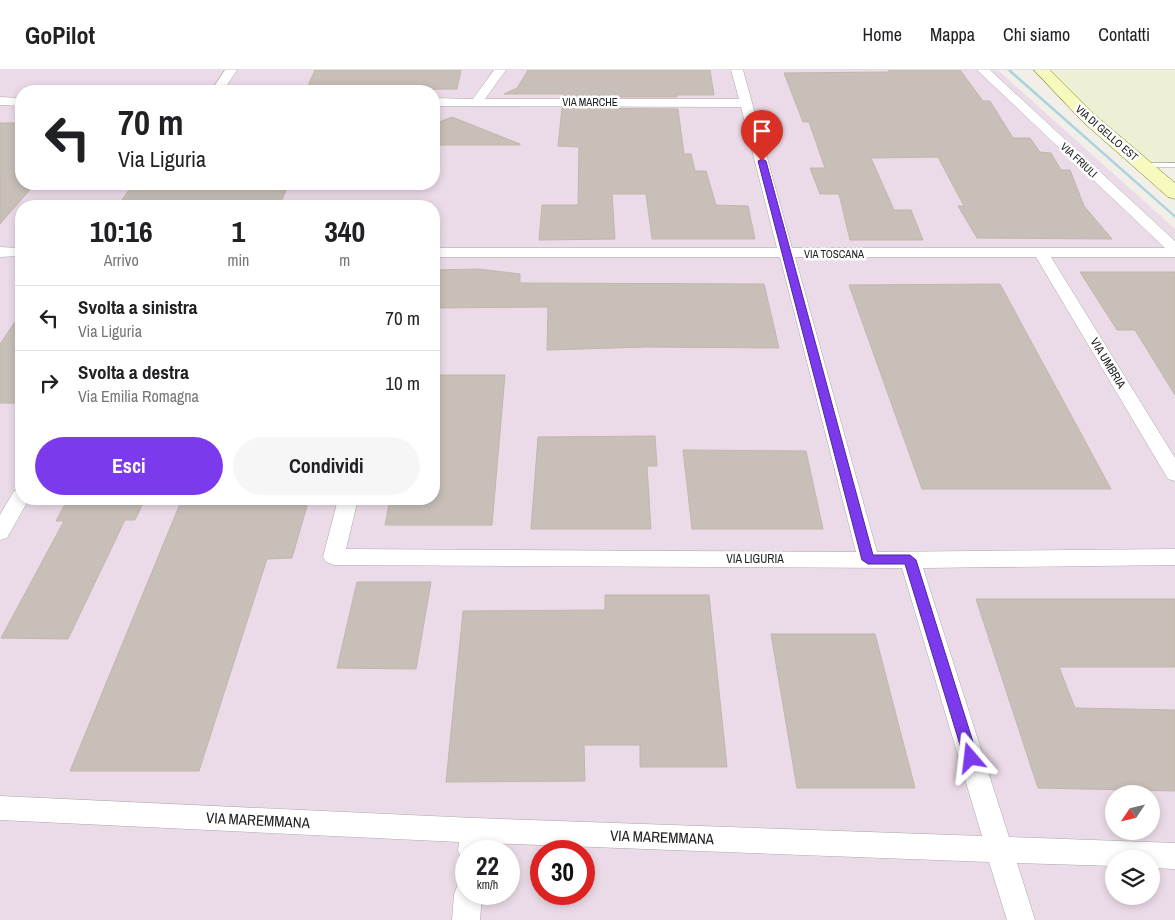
<!DOCTYPE html>
<html lang="it">
<style>
body{margin:0;font-family:"Archivo Narrow",sans-serif;background:#f6f6f6;color:#202124;height:100vh;display:flex;flex-direction:column;font-size:19px;white-space:nowrap}
*{box-sizing:border-box;margin:0}
p{font-size:16px;color:#757577}
.icon{flex:none;width:28px;height:28px;fill:none;stroke:currentColor;stroke-width:2;stroke-linecap:round;stroke-linejoin:round}
.map{position:relative;flex:1;overflow:hidden}
.side{position:absolute;left:15px;top:130px;width:425px;height:305px;display:flex;flex-direction:column;background:#fff;border-radius:20px;box-shadow:0 2px 8px #0003}
.side>*{flex:none}
.guide{position:absolute;left:15px;top:15px;width:425px;height:105px;border-radius:20px;box-shadow:0 2px 8px #0003;background:#fff;color:#202124;overflow:hidden}
.needle{width:32px;rotate:235deg}
.buttons{position:absolute;left:1105px;top:715px;display:grid;gap:10px}
.buttons a{display:grid;place-items:center;width:55px;height:55px;border-radius:50%;background:#fff;box-shadow:0 2px 8px #0003;font-size:25px}
.speed{position:absolute;left:455px;top:770px;display:flex;gap:10px;font-size:25px;font-weight:700;text-align:center}
.speed>*{display:grid;place-content:center;width:65px;height:65px;border-radius:50%;background:#fff;box-shadow:0 2px 8px #0003;line-height:1}
.speed small{font-size:12px;font-weight:400}
.speed .limit{border:8px solid #d22;background:#fff;color:#111}
.pin{position:absolute;display:grid;place-items:center;width:42px;height:42px;color:#fff;margin:-51px -21px;border-radius:50% 50% 50% 0;rotate:-45deg;box-shadow:0 0 5px #0007}
.pin .icon{rotate:45deg}
.me{position:absolute;width:55px;margin:-28px;rotate:343deg;stroke-linejoin:round;filter:drop-shadow(0 0 4px #0008)}
.turn{display:flex;align-items:center;gap:18px;height:105px;padding:0 20px;font-size:22px}
.turn .icon{width:65px;height:65px;stroke-width:2.5}
.turn b{display:block;font-size:35px;line-height:42px}
.eta{display:flex;justify-content:space-evenly;align-items:center;height:85px;text-align:center}
.eta b{font-size:30px;font-weight:800;line-height:35px}
.cta{display:flex;gap:10px;margin-top:auto;padding:10px 20px}
.cta a{flex:1;height:58px;border-radius:30px;background:#7c3aed;color:#fff;font-size:20px;font-weight:800;line-height:58px;text-align:center}
.cta a+a{background:#f6f6f6;color:#202124}
ul{padding:0;list-style:none}
li{display:flex;align-items:center;gap:15px;height:65px;padding:0 20px;border-top:1px solid #e0e0e0}
li div{flex:1}
li b{display:block;font-size:19px}
li em{font-style:normal}
header{display:flex;align-items:center;gap:30px;box-sizing:border-box;height:70px;padding:0 25px;background:#fff;border-bottom:1px solid #e0e0e0}
header strong{font-size:24px}
nav{display:flex;gap:28px;margin-inline-start:auto;font-size:18px}
.map>svg:first-child{display:block}
.industrial{fill:#ebdbe8;fill-rule:evenodd}
.farmland{fill:#eef0d5}
.lines{fill:none;stroke-linecap:round;stroke-linejoin:round}
.stream{fill:#aad3df;fill-rule:evenodd}
.building{fill:#c7bfb8;stroke:#c4b6ab}
.service-casing{stroke:#a9a9a9;stroke-width:1}
.minor-casing{stroke:#a9a9a9;stroke-width:1}
.secondary-casing{stroke:#707d05;stroke-width:1}
.service{fill:#fff;fill-rule:evenodd}
.minor{fill:#fff;fill-rule:evenodd}
.secondary{fill:#f7fabf;fill-rule:evenodd}
.route{fill:#7c3aed;stroke:#51269a}
.labels{text-anchor:middle;dominant-baseline:central;stroke-width:5;stroke-linejoin:round;paint-order:stroke}
.far-street-label{font-size:11px;fill:#222;stroke:#fff}
.street-label{font-size:12px;fill:#222;stroke:#fff}
.near-street-label{font-size:15px;fill:#222;stroke:#fff}
</style>
<header>
<strong>GoPilot</strong>
<nav><a>Home</a><a>Mappa</a><a>Chi siamo</a><a>Contatti</a></nav>
</header>
<div class="map">
<svg width="1175" height="850" viewBox="0 0 1175 850">
<rect width="100%" height="100%" fill="#f2efe9"/>
<!-- industrial -->
<path class="industrial" d="M0,0H998L1175,159V850H0ZM21,21H434V114H21ZM21,136H434V429H21ZM1114,724H1151V761H1114ZM466,781H509V824H466ZM541,781H584V824H541ZM1114,789H1151V826H1114Z"/>
<!-- farmland -->
<polygon class="farmland" points="1049,0 1175,0 1175,93 1144,91 1069,24"/>
<g class="lines">
<!-- stream -->
<polygon class="stream" points="1007,0 1011,0 1175,145 1175,148"/>
</g>
<!-- building -->
<g class="building">
<polygon points="315,0 461,0 457,19 306,20"/>
<polygon points="528,0 710,0 714,25 676,25 677,27 563,27 563,24 504,24 517,18"/>
<polygon points="888,0 960,0 983,31 990,31 1013,68 1030,68 1040,82 1051,83 1061,100 1070,100 1084,136 1112,169 977,168 958,136 964,136 938,87 871,88 894,140 911,140 923,170 850,170 839,124 820,124 810,98 825,98 809,52 803,52 784,3 890,2"/>
<polygon points="562,38 678,39 684,84 691,84 695,101 706,101 716,135 748,136 755,169 652,169 646,124 612,124 615,169 539,170 542,135 578,135 579,77 558,76"/>
<polygon points="452,47 520,74 520,75 434,75 434,54"/>
<polygon points="0,53 21,53 21,114 35,114 0,154"/>
<polygon points="133,114 289,114 279,136 118,136"/>
<polygon points="479,199 520,204 520,213 764,214 779,278 647,277 547,280 548,237 434,238 434,200"/>
<polygon points="1080,202 1175,202 1175,325 1135,260 1117,260"/>
<polygon points="1000,214 1111,419 922,419 849,215"/>
<polygon points="21,243 21,333 0,333 0,274"/>
<polygon points="434,305 505,305 492,455 385,455 390,429 434,429"/>
<polygon points="655,366 657,396 647,396 651,459 531,459 538,367"/>
<polygon points="683,380 806,381 823,459 692,459"/>
<polygon points="68,429 145,429 135,450 125,450 68,569 1,568 64,451 56,451"/>
<polygon points="182,429 309,429 292,488 267,489 199,701 70,701"/>
<polygon points="357,512 431,512 416,599 337,598"/>
<polygon points="605,525 709,525 727,697 640,697 640,675 584,675 585,711 446,712 463,541 605,540"/>
<polygon points="976,529 1175,529 1175,597 1059,597 1075,638 1175,640 1175,721 1038,718"/>
<polygon points="771,564 875,564 915,718 797,718"/>
</g>
<g class="lines">
<defs>
<polygon id="service" points="1175,93 1175,97 1143,97 1140,95 1143,93"/>
<g id="minor">
<polygon points="225,0 237,0 223,21 211,21"/>
<polygon points="494,0 506,0 485,29 739,29 731,0 743,0 792,178 1165,178 977,0 990,0 1175,171 1175,187 1051,187 1175,388 1175,411 1168,409 1036,187 795,187 877,482 1175,479 1175,495 923,498 1009,767 1175,773 1175,799 1151,798 1151,789 1114,789 1114,796 1017,793 1035,850 1007,850 989,792 486,773 486,781 466,781 466,791 462,790 458,781 459,772 0,750 0,726 474,748 982,766 902,498 334,495 326,492 323,487 338,429 358,429 346,479 856,482 780,187 434,187 434,178 777,178 741,37 434,36 434,28 473,29"/>
<polygon points="0,27 21,28 21,36 0,35"/>
<polygon points="0,177 21,178 21,186 0,187"/>
<polygon points="21,419 21,429 29,429 7,468 0,470 0,445 14,421"/>
<polygon points="466,811 466,824 482,824 480,850 452,850 454,824 458,814"/>
</g>
<polygon id="secondary" points="1034,0 1050,0 1095,45 1175,113 1175,129 1168,127 1083,52"/>
</defs>
<!-- service casing -->
<use href="#service" class="service-casing"/>
<!-- minor casing -->
<use href="#minor" class="minor-casing"/>
<!-- secondary casing -->
<use href="#secondary" class="secondary-casing"/>
<!-- service -->
<use href="#service" class="service"/>
<!-- minor -->
<use href="#minor" class="minor"/>
<!-- secondary -->
<use href="#secondary" class="secondary"/>
</g>
<!-- route -->
<polygon class="route" points="762,89 766,91 873,485 910,485 916,490 978,688 976,693 971,695 966,693 964,688 905,494 868,494 862,490 758,91"/>
<g class="labels">
<!-- far-street labels -->
<g class="far-street-label">
<text x="590" y="32">VIA MARCHE</text>
<text transform="translate(1107 63) rotate(41)">VIA DI GELLO EST</text>
<text transform="translate(1079 90) rotate(43)">VIA FRIULI</text>
<text x="834" y="184">VIA TOSCANA</text>
</g>
<!-- street labels -->
<g class="street-label">
<text transform="translate(1108 293) rotate(59)">VIA UMBRIA</text>
<text x="755" y="489">VIA LIGURIA</text>
</g>
<!-- near-street labels -->
<g class="near-street-label">
<text transform="translate(258 750) rotate(3)">VIA MAREMMANA</text>
<text transform="translate(662 767) rotate(2)">VIA MAREMMANA</text>
</g>
</g>
</svg>
<div class="buttons">
<a><svg class="needle" viewBox="-14 -14 28 28"><path d="M0-13l5 13h-10z" fill="#e53935"/><path d="M0 13l5-13h-10z" fill="#757577"/></svg></a>
<a><svg class="icon" aria-label="layers" viewBox="0 0 24 24"><path d="M12 4l9 5-9 5-9-5zM3 14l9 5 9-5"/></svg></a>
</div>
<div class="speed"><div>22<small>km/h</small></div><div class="limit">30</div></div>
<div class="pin" style="left:762px;top:91px;background:#d93025"><svg class="icon" aria-label="arrive" viewBox="0 0 24 24"><path d="M6 21V4h12l-3 4 3 4H6"/></svg></div>
<svg class="me" style="left:971px;top:688px" viewBox="-20 -20 40 40"><path d="M0-17L14 15 0 8-14 15z" fill="#7c3aed" stroke="#fff" stroke-width="4"/></svg>
<div class="guide">
<div class="turn"><svg class="icon" aria-label="left" viewBox="0 0 24 24"><path d="M17 20v-9H6M10 6l-5 5 5 5"/></svg><div><b>70 m</b>Via Liguria</div></div>
</div>
<section class="side">
<div class="eta">
<div><b>10:16</b><p>Arrivo</p></div>
<div><b>1</b><p>min</p></div>
<div><b>340</b><p>m</p></div>
</div>
<ul>
<li><svg class="icon" aria-label="left" viewBox="0 0 24 24"><path d="M17 20v-9H6M10 6l-5 5 5 5"/></svg><div><b>Svolta a sinistra</b><p>Via Liguria</p></div><em>70 m</em></li>
<li><svg class="icon" aria-label="right" viewBox="0 0 24 24"><path d="M7 20v-9h11M14 6l5 5-5 5"/></svg><div><b>Svolta a destra</b><p>Via Emilia Romagna</p></div><em>10 m</em></li>
</ul>
<div class="cta"><a>Esci</a><a>Condividi</a></div>
</section>
</div>
